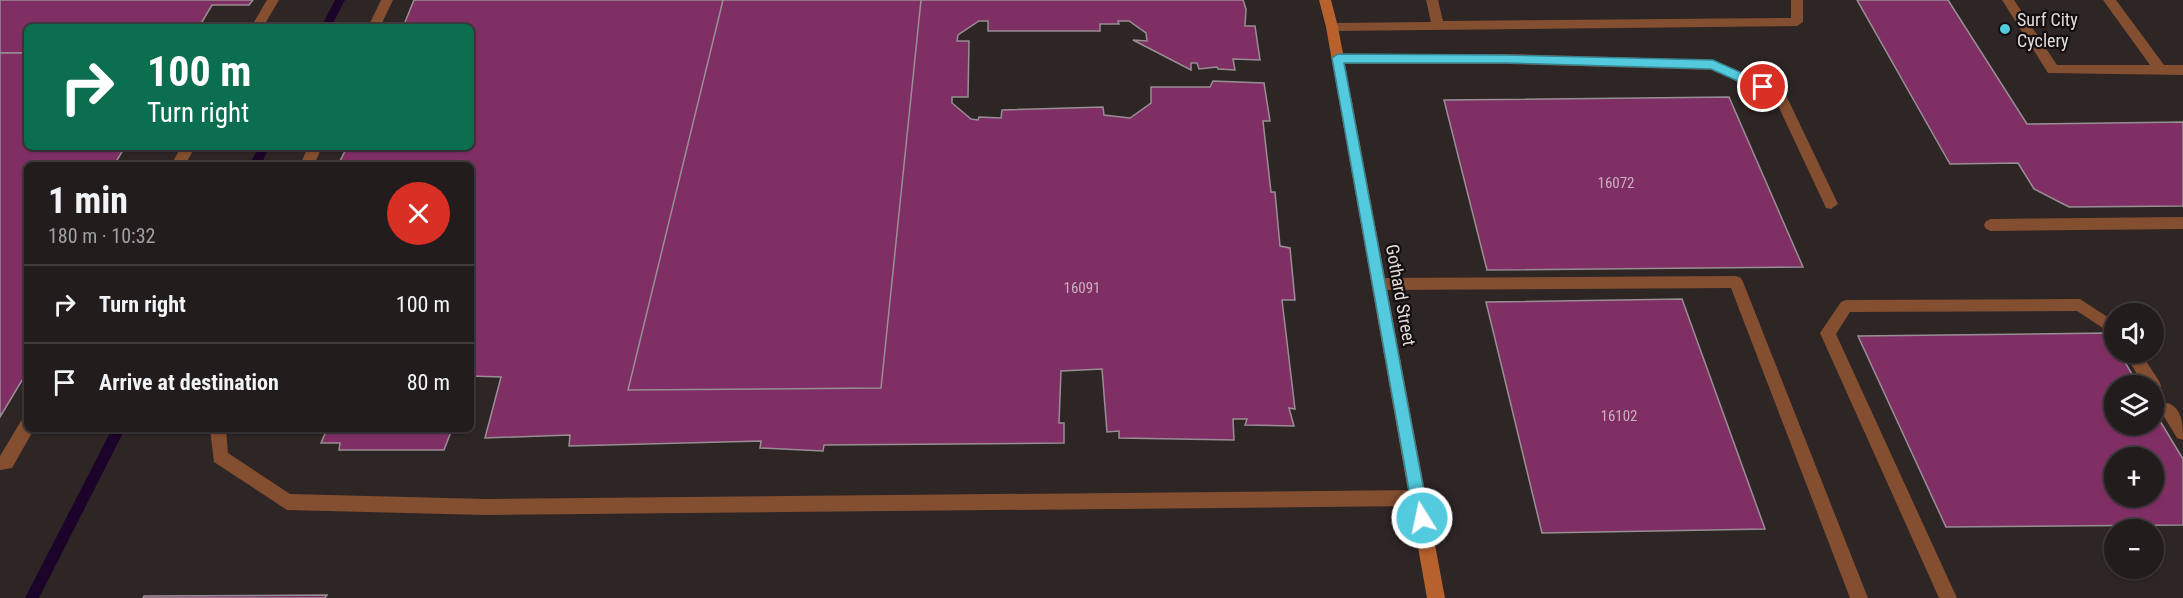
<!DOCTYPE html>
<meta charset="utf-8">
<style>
body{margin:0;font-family:"Roboto Condensed",sans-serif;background:#2a2525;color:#f1f3f6;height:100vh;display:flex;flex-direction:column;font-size:22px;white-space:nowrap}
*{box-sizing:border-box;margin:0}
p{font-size:20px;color:#a2a1a3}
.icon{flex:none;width:33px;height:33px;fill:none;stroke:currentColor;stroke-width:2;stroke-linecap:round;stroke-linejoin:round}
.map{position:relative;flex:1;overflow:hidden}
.drawer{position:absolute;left:24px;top:162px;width:450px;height:270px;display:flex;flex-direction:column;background:#221c1c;border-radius:9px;box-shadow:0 2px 4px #0004,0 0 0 2px #3f3a3b}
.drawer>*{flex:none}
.top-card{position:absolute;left:24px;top:24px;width:450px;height:126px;border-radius:9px;box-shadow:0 2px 4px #0004,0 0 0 2px #3f3a3b;background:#0b6e4f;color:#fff;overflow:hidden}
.buttons{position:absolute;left:2104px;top:303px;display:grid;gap:12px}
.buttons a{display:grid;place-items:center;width:60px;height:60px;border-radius:50%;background:#221c1c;box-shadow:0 2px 4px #0004,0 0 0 2px #3f3a3b;font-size:30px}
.pin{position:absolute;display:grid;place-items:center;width:51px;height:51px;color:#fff;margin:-26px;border:3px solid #fff;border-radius:50%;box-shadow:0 2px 6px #0007}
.me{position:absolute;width:66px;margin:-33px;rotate:350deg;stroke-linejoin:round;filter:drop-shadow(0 0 4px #0008)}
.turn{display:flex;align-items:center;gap:21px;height:126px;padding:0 24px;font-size:27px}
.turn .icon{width:78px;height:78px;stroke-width:2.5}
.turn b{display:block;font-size:42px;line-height:51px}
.round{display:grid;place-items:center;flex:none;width:63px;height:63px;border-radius:32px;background:#2a2525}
.headline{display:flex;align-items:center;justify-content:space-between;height:102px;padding:0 24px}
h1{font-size:36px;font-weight:700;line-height:45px}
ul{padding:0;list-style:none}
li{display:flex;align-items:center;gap:18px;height:78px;padding:0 24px;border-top:2px solid #3f3a3b}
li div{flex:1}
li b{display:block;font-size:22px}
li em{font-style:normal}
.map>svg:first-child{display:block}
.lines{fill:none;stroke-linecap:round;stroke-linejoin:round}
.stream{fill:#1b0329;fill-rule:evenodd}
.building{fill:#802f65;stroke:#988f94;stroke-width:1.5;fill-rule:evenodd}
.lane{fill:#844e30;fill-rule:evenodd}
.secondary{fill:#b7622d;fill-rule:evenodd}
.route{fill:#54cade;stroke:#378390;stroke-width:1.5}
.poi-dot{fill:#54cade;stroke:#130f0f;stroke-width:2}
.labels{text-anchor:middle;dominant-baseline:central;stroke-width:4.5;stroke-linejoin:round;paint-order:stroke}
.number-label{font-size:15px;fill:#cab1be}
.poi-label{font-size:18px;fill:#e2dcdc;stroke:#130f0f;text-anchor:start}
.street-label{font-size:18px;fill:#e2dcdc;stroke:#130f0f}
</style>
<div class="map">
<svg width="2183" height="598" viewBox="0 0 2183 598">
<rect width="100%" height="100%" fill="#2e2525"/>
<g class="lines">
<!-- stream -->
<g class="stream">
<polygon points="335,0 345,0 331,27 321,27"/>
<polygon points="259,147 269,147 261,165 249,165"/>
<polygon points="112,429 125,429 39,598 25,598"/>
</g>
</g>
<!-- building -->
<g class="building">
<polygon points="0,0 253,0 249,5 212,5 199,27 27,27 27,53 0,53"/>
<polygon points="414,0 1243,0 1246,9 1245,26 1255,26 1260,60 1233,59 1235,70 1218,69 1217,67 1199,69 1197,63 1191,63 1191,70 1133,40 1147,41 1146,33 1129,21 1118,21 1119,24 1100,24 1100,31 988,31 988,21 979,21 958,35 957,41 969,41 968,97 952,97 952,103 971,119 978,120 979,117 1001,118 1002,110 1103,107 1104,115 1130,118 1151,103 1151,87 1210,87 1213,81 1264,83 1270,121 1263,121 1271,192 1275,192 1280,246 1290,248 1295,300 1282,300 1295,409 1289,408 1294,426 1245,425 1247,419 1233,419 1234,440 1119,438 1119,431 1107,432 1102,369 1061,371 1059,423 1064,423 1064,443 824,445 823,451 760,448 761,441 569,446 570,435 485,438 501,377 471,376 471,165 338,165 347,147 471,147 471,27 403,27"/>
<polygon points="723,0 921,0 881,388 628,390"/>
<polygon points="1857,0 1948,0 2027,124 2183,122 2183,206 2069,207 2034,189 2018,163 1950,164"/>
<polygon points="0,53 27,53 27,147 125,147 114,165 27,165 27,372 0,417"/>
<polygon points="1729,97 1803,267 1487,270 1444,100"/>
<polygon points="1682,299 1765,529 1542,533 1486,302"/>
<path d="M2107,333L2115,346V352H2119L2139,386H2115V424H2154V411L2183,459V525L1946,527L1858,336ZM2115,458H2154V496H2115Z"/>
<polygon points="327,429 452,429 444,450 339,450 340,443 321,443"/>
<polygon points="327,595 325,598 143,598 144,596"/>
</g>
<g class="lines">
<!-- lane -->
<g class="lane">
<polygon points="267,0 279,0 263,27 251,27"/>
<polygon points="381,0 393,0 380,27 368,27"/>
<polygon points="1426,0 1438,0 1443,21 1791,18 1791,0 1803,0 1803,22 1797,26 1332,31 1326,27 1332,23 1431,22"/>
<polygon points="2002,0 2014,0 2057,65 2150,65 2103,0 2116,0 2164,65 2183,65 2183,75 2048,73"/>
<polygon points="1338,54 1506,54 1713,60 1784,91 1838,204 1831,209 1826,208 1774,97 1711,70 1506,64 1338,64 1332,59"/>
<polygon points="181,147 195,147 185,165 171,165"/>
<polygon points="308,147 322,147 314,165 300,165"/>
<polygon points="2183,217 2183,229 1991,231 1986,229 1984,225 1986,221 1991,219"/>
<polygon points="1736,276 1741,278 1743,282 1868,598 1850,598 1731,288 1380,290 1375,288 1373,284 1375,280 1380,278"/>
<polygon points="2080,299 2115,322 2115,336 2077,311 1850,312 1836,334 1957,598 1939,598 1820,333 1841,302 1846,300"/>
<polygon points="2124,352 2140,352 2159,381 2161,386 2159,391 2154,392 2154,386 2144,386"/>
<path d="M2168,403C2183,409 2183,426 2183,440L2177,438L2160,410L2162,405Z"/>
<polygon points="27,419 27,429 34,429 33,431 12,468 0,470 0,456 21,421"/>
<polygon points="210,429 226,429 228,453 290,494 486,499 1418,490 1424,493 1426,498 1424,503 1418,506 486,515 287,510 214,462"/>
</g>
<!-- secondary -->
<polygon class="secondary" points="1319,0 1331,0 1338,27 1445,598 1427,598 1326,27"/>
</g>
<!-- route -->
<polygon class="route" points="1338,54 1506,55 1713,60 1767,84 1769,87 1767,90 1758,90 1711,69 1506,63 1344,63 1429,518 1427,523 1422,525 1416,523 1414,518 1332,58"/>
<!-- markers -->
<circle class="poi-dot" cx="2005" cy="29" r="6"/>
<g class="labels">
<!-- number labels -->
<g class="number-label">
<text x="1616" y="183">16072</text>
<text x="1082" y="288">16091</text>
<text x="1619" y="416">16102</text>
</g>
<!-- poi labels -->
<g class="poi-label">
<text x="2017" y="19">Surf City<tspan x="2017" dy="21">Cyclery</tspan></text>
</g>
<!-- street labels -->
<g class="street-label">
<text transform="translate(1401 295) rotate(80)">Gothard Street</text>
</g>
</g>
</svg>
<div class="buttons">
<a><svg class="icon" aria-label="sound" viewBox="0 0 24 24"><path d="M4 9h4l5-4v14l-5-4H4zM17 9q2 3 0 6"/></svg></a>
<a><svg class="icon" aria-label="layers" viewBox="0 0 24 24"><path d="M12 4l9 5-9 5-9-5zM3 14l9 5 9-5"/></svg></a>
<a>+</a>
<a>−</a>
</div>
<div class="pin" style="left:1763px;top:87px;background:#d93025"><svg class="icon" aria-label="arrive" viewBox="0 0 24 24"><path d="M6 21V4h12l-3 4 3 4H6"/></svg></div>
<svg class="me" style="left:1422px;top:518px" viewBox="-20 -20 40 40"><circle r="17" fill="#54cade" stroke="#fff" stroke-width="3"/><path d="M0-11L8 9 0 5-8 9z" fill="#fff"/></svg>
<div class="top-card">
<div class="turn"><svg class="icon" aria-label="right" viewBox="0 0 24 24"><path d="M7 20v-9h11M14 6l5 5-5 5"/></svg><div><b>100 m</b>Turn right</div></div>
</div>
<section class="drawer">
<div class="headline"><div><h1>1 min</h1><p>180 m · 10:32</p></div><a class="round" style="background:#d93025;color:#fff"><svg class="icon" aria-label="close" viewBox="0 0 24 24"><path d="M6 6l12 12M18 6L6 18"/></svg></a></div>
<ul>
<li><svg class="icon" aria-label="right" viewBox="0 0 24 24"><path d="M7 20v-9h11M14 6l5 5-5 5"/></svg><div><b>Turn right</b></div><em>100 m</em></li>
<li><svg class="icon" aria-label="arrive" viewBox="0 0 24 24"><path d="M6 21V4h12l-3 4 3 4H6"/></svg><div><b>Arrive at destination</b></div><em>80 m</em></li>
</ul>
</section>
</div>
